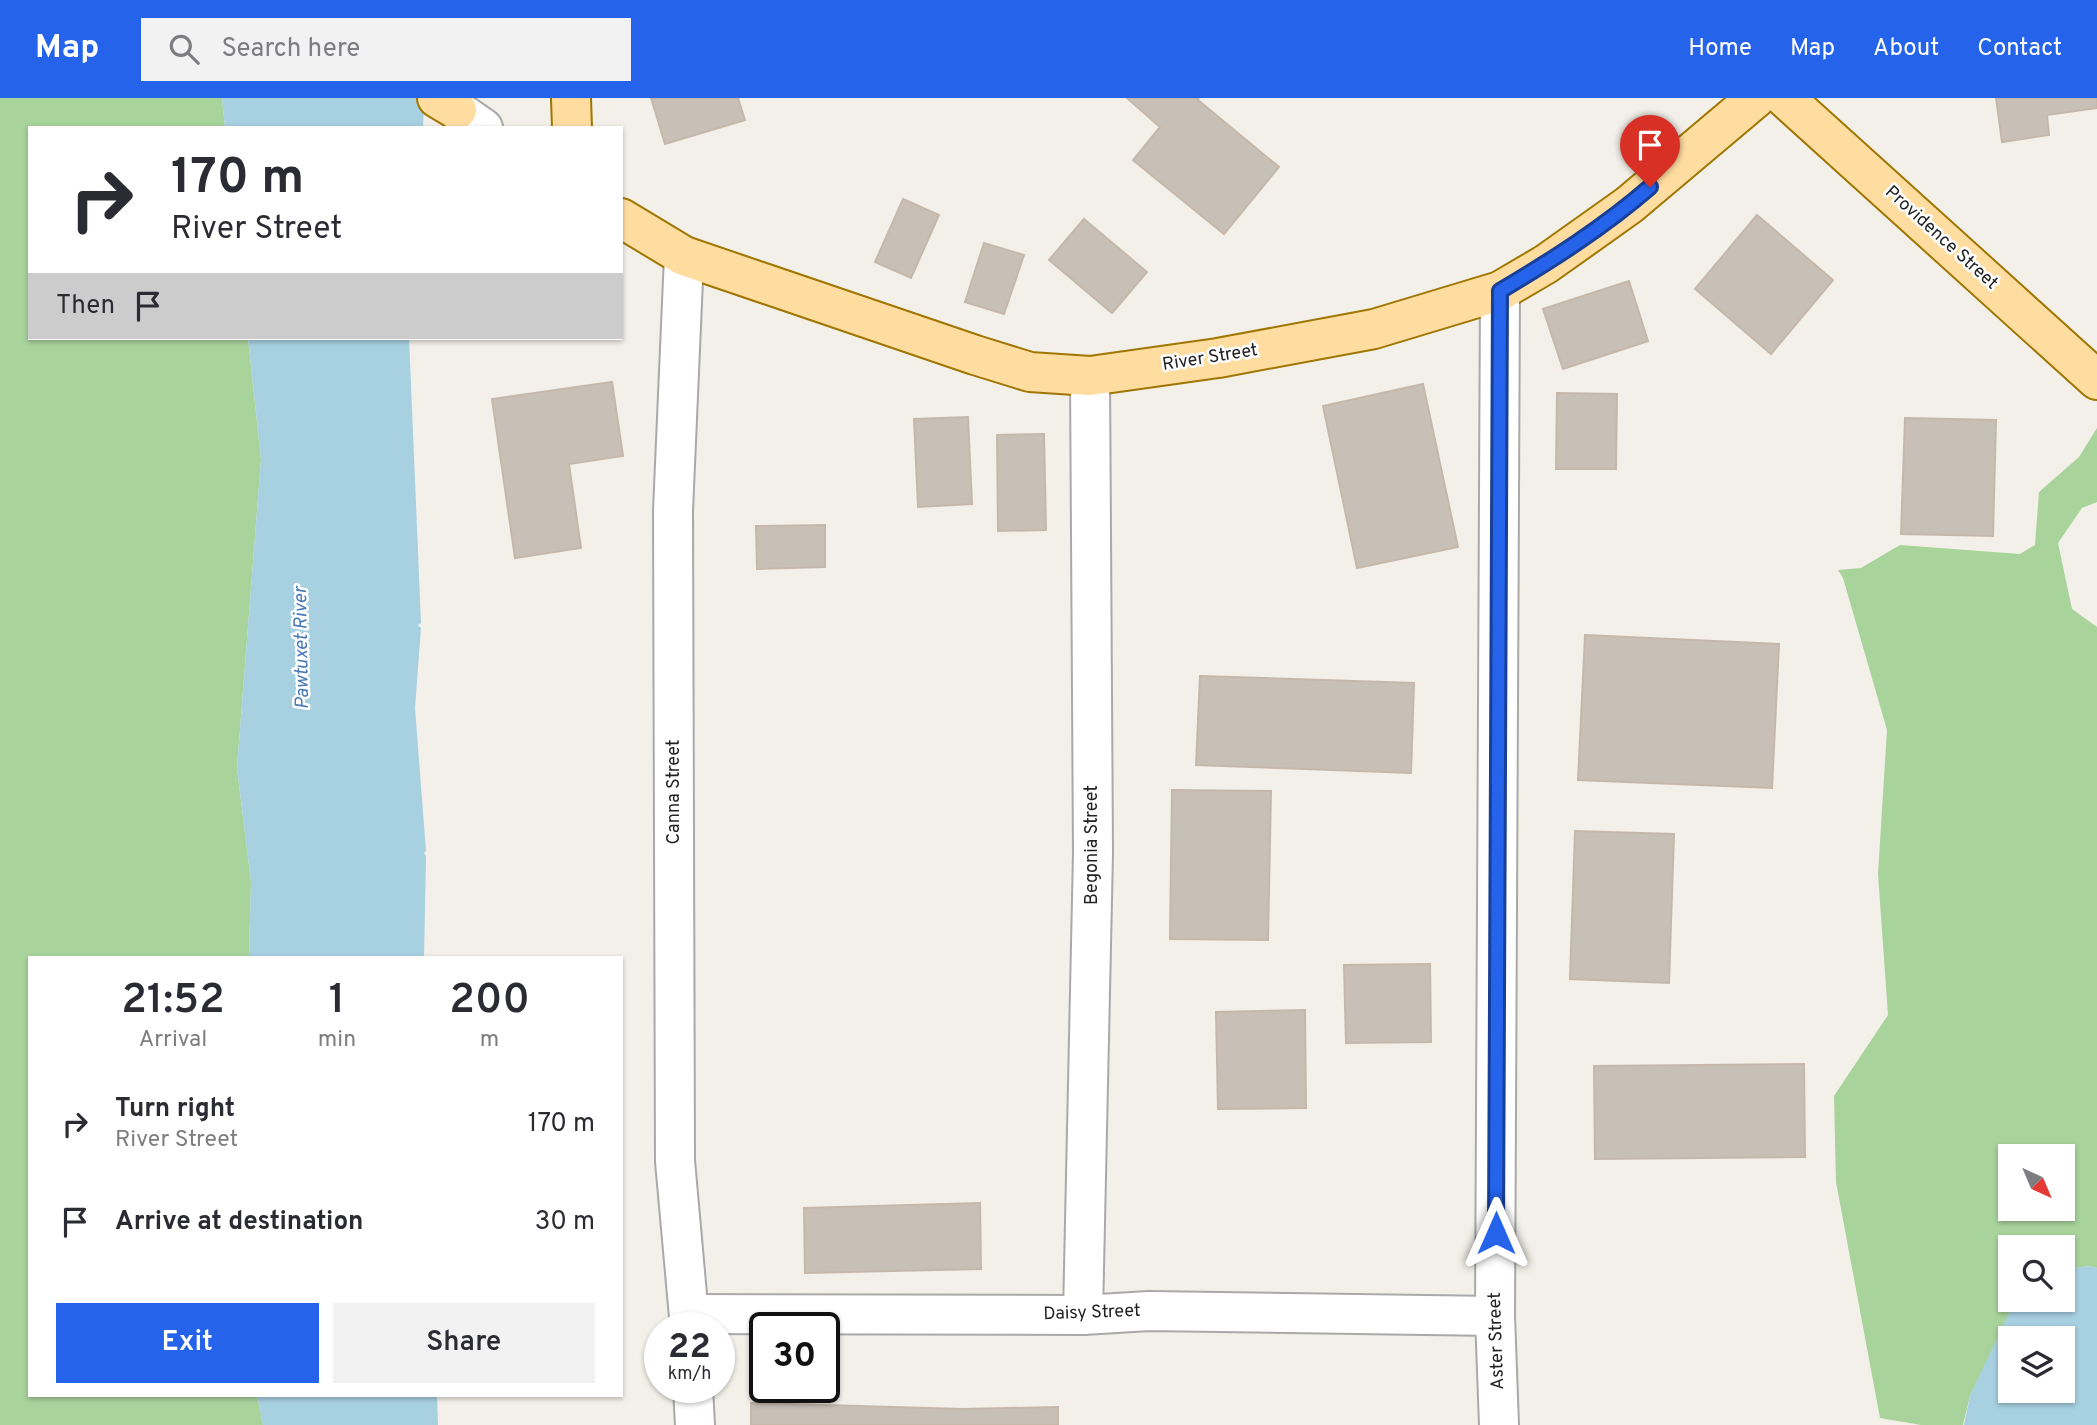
<!DOCTYPE html>
<style>
body{margin:0;font-family:Overpass,sans-serif;background:#f2f2f3;color:#2b2b33;height:100vh;display:flex;flex-direction:column;font-size:26px;white-space:nowrap}
*{box-sizing:border-box;margin:0}
p{font-size:23px;color:#7c7c81}
.icon{flex:none;width:38px;height:38px;fill:none;stroke:currentColor;stroke-width:2;stroke-linecap:round;stroke-linejoin:round}
.map{position:relative;flex:1;overflow:hidden}
.details{position:absolute;left:28px;top:858px;width:595px;height:441px;display:flex;flex-direction:column;background:#fff;border-radius:0px;box-shadow:0 2px 5px #0004}
.details>*{flex:none}
.banner{position:absolute;left:28px;top:28px;width:595px;height:214px;border-radius:0px;box-shadow:0 2px 5px #0004;background:#fff;color:#2b2b33;overflow:hidden}
.needle{width:46px;rotate:136deg}
.tools{position:absolute;left:1998px;top:1046px;display:grid;gap:14px}
.tools a{display:grid;place-items:center;width:77px;height:77px;border-radius:0px;background:#fff;box-shadow:0 2px 5px #0004;font-size:35px}
.speed{position:absolute;left:644px;top:1214px;display:flex;gap:14px;font-size:35px;font-weight:700;text-align:center}
.speed>*{display:grid;place-content:center;width:91px;height:91px;border-radius:50%;background:#fff;box-shadow:0 2px 5px #0004;line-height:1}
.speed small{font-size:18px;font-weight:400}
.speed .limit{border:4px solid #111;border-radius:10px;background:#fff;color:#111}
.pin{position:absolute;display:grid;place-items:center;width:60px;height:60px;color:#fff;margin:-72px -30px;border-radius:50% 50% 50% 0;rotate:-45deg;box-shadow:0 0 7px #0007}
.pin .icon{rotate:45deg}
.me{position:absolute;width:77px;margin:-38px;rotate:0deg;stroke-linejoin:round;filter:drop-shadow(0 0 5px #0008)}
.turn{display:flex;align-items:center;gap:24px;height:147px;padding:0 28px;font-size:32px}
.turn .icon{width:91px;height:91px;stroke-width:2.5}
.turn b{display:block;font-size:49px;line-height:60px}
.then{display:flex;align-items:center;height:66px;padding:0 28px;background:#0003;gap:14px;font-size:26px}
.eta{display:flex;justify-content:space-evenly;align-items:center;height:119px;text-align:center}
.eta b{font-size:42px;font-weight:600;line-height:49px}
.cta{display:flex;gap:14px;margin-top:auto;padding:14px 28px}
.cta a{flex:1;height:80px;border-radius:0px;background:#2563eb;color:#fff;font-size:28px;font-weight:600;line-height:80px;text-align:center}
.cta a+a{background:#f2f2f3;color:#2b2b33}
ul{padding:0;list-style:none}
li{display:flex;align-items:center;gap:21px;height:98px;padding:0 28px}
li div{flex:1}
li b{display:block;font-size:26px}
li em{font-style:normal}
header{display:flex;align-items:center;gap:42px;box-sizing:border-box;height:98px;padding:0 35px;background:#2563eb;color:#fff}
header strong{font-size:33px}
nav{display:flex;gap:38px;margin-inline-start:auto;font-size:24px}
.search{width:490px;height:63px;background:#f2f2f3;display:flex;align-items:center;gap:18px;box-sizing:border-box;padding:0 24px;border-radius:0px;color:#7c7c81;font-size:26px}
.map>svg:first-child{display:block}
.forest{fill:#a8d39b;fill-rule:evenodd}
.water{fill:#a7d0e1;fill-rule:evenodd}
.building{fill:#c8c0b7;stroke:#c5b8aa;stroke-width:2}
.lines{fill:none;stroke-linecap:round;stroke-linejoin:round}
.minor-casing{stroke:#a9a9a9;stroke-width:42}
.major-casing{stroke:#a07600;stroke-width:42}
.minor{stroke:#fff;stroke-width:38}
.major{stroke:#ffdda1;stroke-width:38}
.route-casing{stroke:#184099;stroke-width:18}
.route{stroke:#2563eb;stroke-width:12}
.labels{text-anchor:middle;dominant-baseline:central;stroke-width:5;stroke-linejoin:round;paint-order:stroke}
.street-label{font-size:18px;fill:#222;stroke:#fff}
.water-label{font-size:19px;font-style:italic;fill:#4878b8;stroke:#fff}
</style>
<header>
<strong>Map</strong>
<div class="search"><svg class="icon" aria-label="search" viewBox="0 0 24 24"><circle cx="10" cy="10" r="6"/><path d="M15 15l6 6"/></svg>Search here</div>
<nav><a>Home</a><a>Map</a><a>About</a><a>Contact</a></nav>
</header>
<div class="map">
<svg width="2097" height="1327" viewBox="0 0 2097 1327">
<rect width="100%" height="100%" fill="#f2f0e8"/>
<!-- forest -->
<g class="forest">
<polygon points="0,0 222,0 225,30 30,30 30,240 248,240 261,361 237,670 251,784 249,859 30,859 30,1297 257,1297 263,1327 0,1327"/>
<path d="M2097,330V404L2082,410L2058,445L2072,511L2097,529V1170L2089,1168L2063,1172V1150H2011V1202H2016L1970,1298L1963,1327H1921L1880,1320L1836,1084L1834,998L1888,917L1878,776L1887,632L1843,480L1838,472L1861,470L1900,447L2020,456L2035,447L2039,394L2079,359ZM2011,1059H2063V1111H2011Z"/>
</g>
<!-- water -->
<g class="water">
<polygon points="222,0 424,0 423,30 225,30"/>
<polygon points="248,240 409,240 421,525 418,527 421,530 415,610 426,753 424,755 426,758 424,859 249,859 251,784 237,670 261,361"/>
<path d="M2089,1168L2097,1170V1327H1964L1970,1298L2014,1204L2063,1202V1172ZM2011,1241H2063V1293H2011Z"/>
<polygon points="257,1297 437,1297 438,1327 263,1327"/>
</g>
<!-- building -->
<g class="building">
<polygon points="651,0 738,0 745,22 665,46"/>
<polygon points="1127,0 1199,0 1198,2 1279,69 1224,136 1133,62 1160,29"/>
<polygon points="1996,0 2097,0 2097,10 2047,17 2049,37 2002,44"/>
<polygon points="903,101 939,117 911,180 875,164"/>
<polygon points="1757,117 1833,182 1771,256 1695,191"/>
<polygon points="1084,121 1147,174 1112,215 1049,162"/>
<polygon points="984,145 1024,157 1004,216 965,204"/>
<polygon points="1629,183 1648,243 1563,271 1543,211"/>
<polygon points="612,284 623,358 569,366 581,450 515,460 492,301"/>
<polygon points="1423,286 1458,449 1357,470 1323,308"/>
<polygon points="1557,295 1617,296 1616,371 1556,371"/>
<polygon points="968,319 972,406 918,409 914,321"/>
<polygon points="1905,320 1996,322 1993,438 1901,436"/>
<polygon points="1044,336 1046,432 998,433 997,337"/>
<polygon points="825,427 825,469 757,471 756,428"/>
<polygon points="1585,537 1779,546 1772,690 1578,682"/>
<polygon points="1200,578 1414,585 1411,675 1196,667"/>
<polygon points="1172,692 1271,693 1268,842 1170,841"/>
<polygon points="1575,733 1674,736 1669,885 1570,881"/>
<polygon points="1430,866 1431,944 1346,945 1344,867"/>
<polygon points="1305,912 1306,1010 1218,1011 1216,914"/>
<polygon points="1804,966 1805,1059 1595,1061 1594,968"/>
<polygon points="980,1105 981,1171 805,1175 804,1110"/>
<polygon points="751,1305 963,1311 1058,1309 1058,1327 751,1327"/>
</g>
<g class="lines">
<defs>
<g id="minor">
<polyline points="457,12 483,30"/>
<polyline points="684,158 673,413 675,1063 690,1230"/>
<polyline points="689,1216 1083,1217 1149,1213 1495,1218"/>
<polyline points="1083,1217 1093,755 1090,278"/>
<polyline points="693,1290 695,1327"/>
<polyline points="1499,1327 1495,1218 1500,193"/>
</g>
<g id="major">
<polyline points="437,0 457,12"/>
<polyline points="571,0 572,30"/>
<polyline points="1785,0 2097,282"/>
<polyline points="621,120 684,158 975,257 1030,274 1090,278 1218,260 1374,231 1500,193 1546,166 1629,107 1756,0"/>
</g>
</defs>
<!-- minor casing -->
<use href="#minor" class="minor-casing"/>
<!-- major casing -->
<use href="#major" class="major-casing"/>
<!-- minor -->
<use href="#minor" class="minor"/>
<!-- major -->
<use href="#major" class="major"/>
</g>
<g class="lines">
<defs>
<path id="route" d="M1496,1135L1500,193C1552,162 1604,129 1650,89"/>
</defs>
<!-- route casing -->
<use href="#route" class="route-casing"/>
<!-- route -->
<use href="#route" class="route"/>
</g>
<g class="labels">
<!-- street labels -->
<g class="street-label">
<text transform="translate(1941 140) rotate(42)">Providence Street</text>
<text transform="translate(1210 260) rotate(-9)">River Street</text>
<text transform="translate(674 694) rotate(-90)">Canna Street</text>
<text transform="translate(1092 747) rotate(-90)">Begonia Street</text>
<text transform="translate(1092 1215) rotate(-2)">Daisy Street</text>
<text transform="translate(1497 1243) rotate(-92)">Aster Street</text>
</g>
<!-- water labels -->
<g class="water-label">
<text transform="translate(302 550) rotate(-91)">Pawtuxet River</text>
</g>
</g>
</svg>
<div class="tools">
<a><svg class="needle" viewBox="-14 -14 28 28"><path d="M0-13l5 13h-10z" fill="#e53935"/><path d="M0 13l5-13h-10z" fill="#7c7c81"/></svg></a>
<a><svg class="icon" aria-label="search" viewBox="0 0 24 24"><circle cx="10" cy="10" r="6"/><path d="M15 15l6 6"/></svg></a>
<a><svg class="icon" aria-label="layers" viewBox="0 0 24 24"><path d="M12 4l9 5-9 5-9-5zM3 14l9 5 9-5"/></svg></a>
</div>
<div class="speed"><div>22<small>km/h</small></div><div class="limit">30</div></div>
<div class="pin" style="left:1650px;top:89px;background:#d93025"><svg class="icon" aria-label="arrive" viewBox="0 0 24 24"><path d="M6 21V4h12l-3 4 3 4H6"/></svg></div>
<svg class="me" style="left:1496px;top:1135px" viewBox="-20 -20 40 40"><path d="M0-17L14 15 0 8-14 15z" fill="#2563eb" stroke="#fff" stroke-width="4"/></svg>
<div class="banner">
<div class="turn"><svg class="icon" aria-label="right" viewBox="0 0 24 24"><path d="M7 20v-9h11M14 6l5 5-5 5"/></svg><div><b>170 m</b>River Street</div></div>
<div class="then">Then<svg class="icon" aria-label="arrive" viewBox="0 0 24 24"><path d="M6 21V4h12l-3 4 3 4H6"/></svg></div>
</div>
<section class="details">
<div class="eta">
<div><b>21:52</b><p>Arrival</p></div>
<div><b>1</b><p>min</p></div>
<div><b>200</b><p>m</p></div>
</div>
<ul>
<li><svg class="icon" aria-label="right" viewBox="0 0 24 24"><path d="M7 20v-9h11M14 6l5 5-5 5"/></svg><div><b>Turn right</b><p>River Street</p></div><em>170 m</em></li>
<li><svg class="icon" aria-label="arrive" viewBox="0 0 24 24"><path d="M6 21V4h12l-3 4 3 4H6"/></svg><div><b>Arrive at destination</b></div><em>30 m</em></li>
</ul>
<div class="cta"><a>Exit</a><a>Share</a></div>
</section>
</div>
